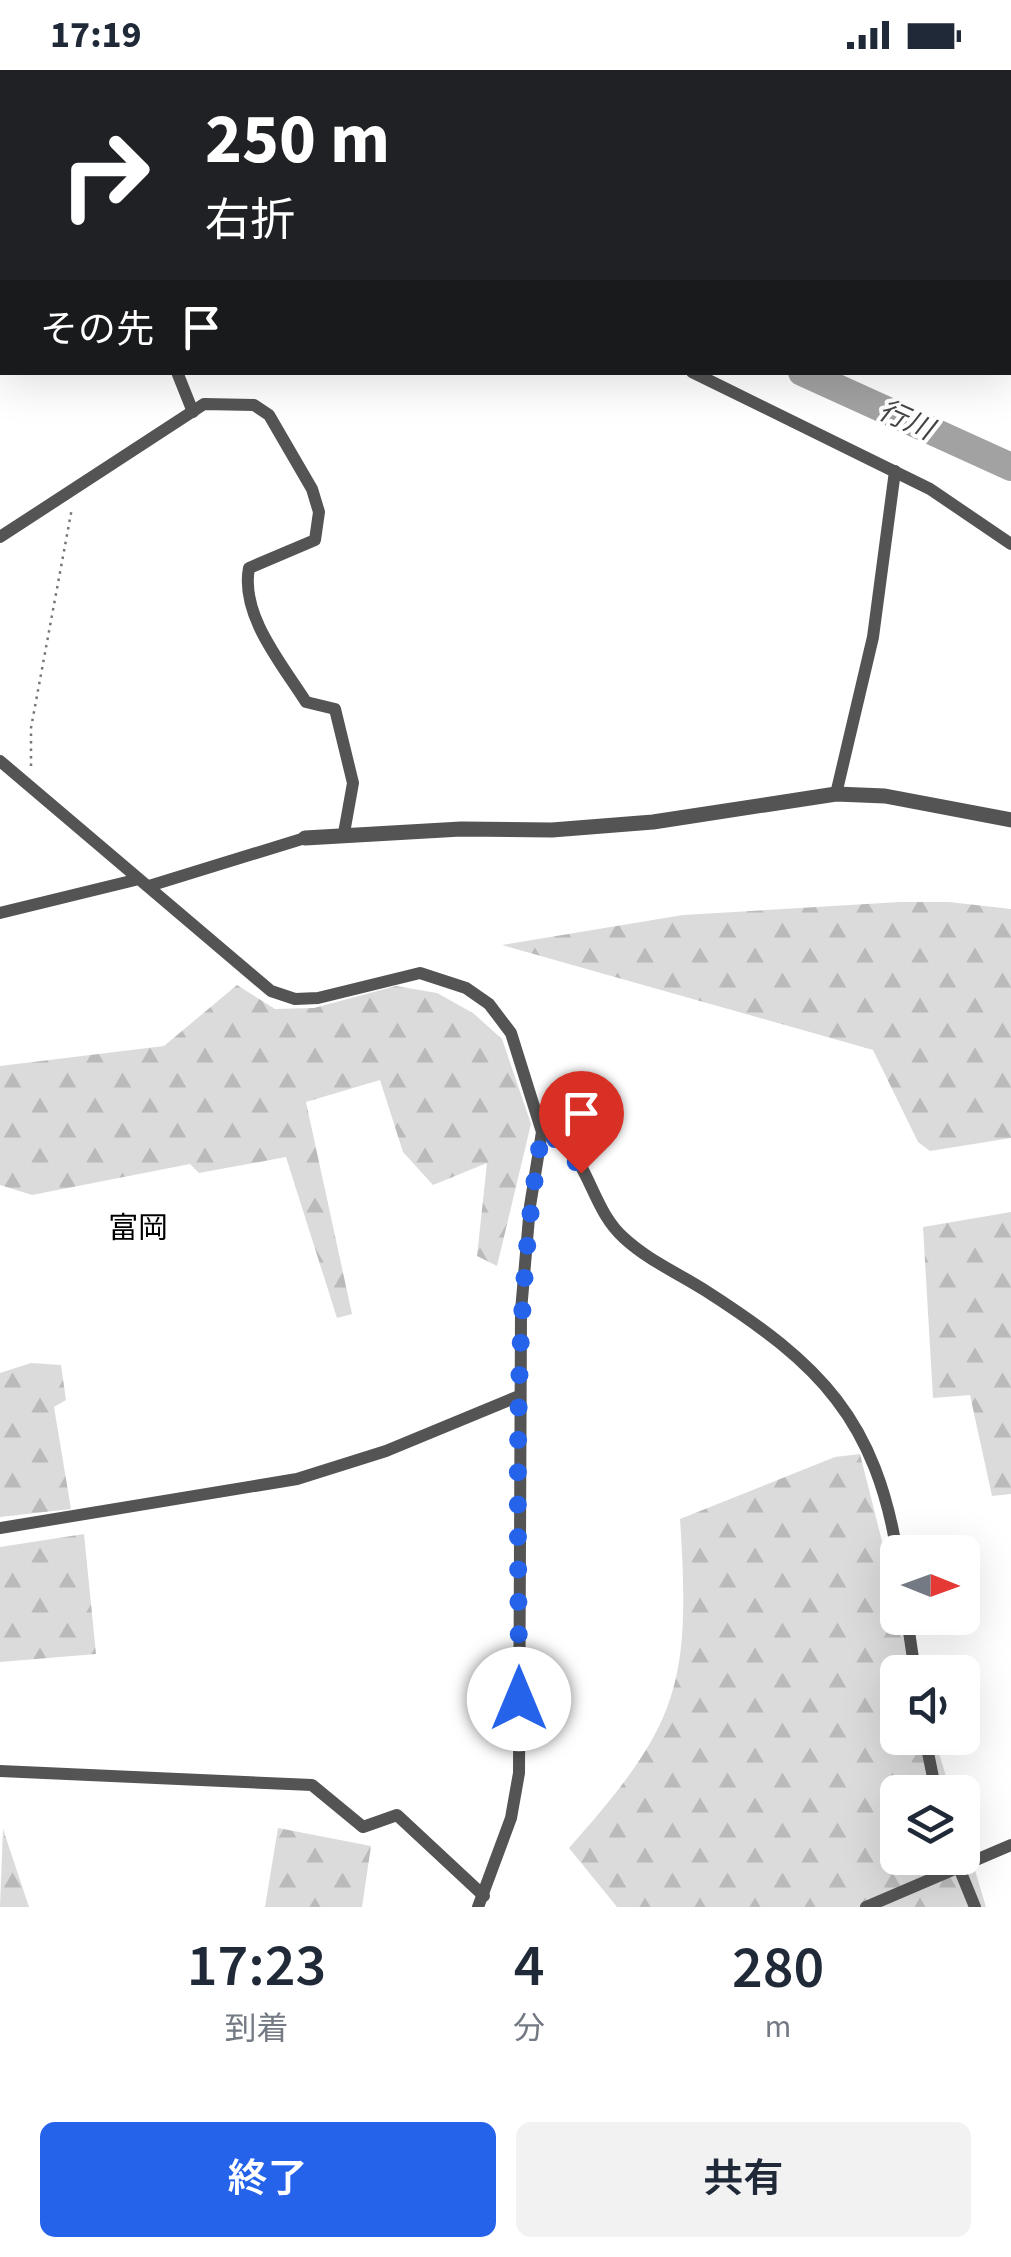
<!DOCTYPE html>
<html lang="ja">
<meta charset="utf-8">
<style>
body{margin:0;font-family:"Source Sans 3","Noto Sans JP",sans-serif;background:#f2f2f3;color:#1f2937;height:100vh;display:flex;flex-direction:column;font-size:38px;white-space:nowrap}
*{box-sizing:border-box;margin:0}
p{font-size:32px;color:#747a83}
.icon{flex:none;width:55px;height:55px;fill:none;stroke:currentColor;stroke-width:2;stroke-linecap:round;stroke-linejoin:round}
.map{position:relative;height:1837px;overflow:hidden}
.drawer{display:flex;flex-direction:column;background:#fff;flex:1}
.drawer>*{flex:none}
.guide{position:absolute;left:0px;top:0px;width:1012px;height:305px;box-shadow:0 10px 40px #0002;background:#202124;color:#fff;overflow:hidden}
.needle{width:65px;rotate:91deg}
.tools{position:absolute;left:880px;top:1465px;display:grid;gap:20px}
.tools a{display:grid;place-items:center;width:100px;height:100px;border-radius:15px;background:#fff;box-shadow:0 10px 40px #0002;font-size:50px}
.pin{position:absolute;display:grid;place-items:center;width:85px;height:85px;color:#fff;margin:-102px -42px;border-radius:50% 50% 50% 0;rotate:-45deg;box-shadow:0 0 10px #0007}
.pin .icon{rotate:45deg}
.me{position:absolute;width:110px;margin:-55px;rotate:0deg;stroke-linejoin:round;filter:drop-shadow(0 0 8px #0008)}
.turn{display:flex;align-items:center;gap:35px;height:210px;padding:0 40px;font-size:45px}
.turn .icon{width:130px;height:130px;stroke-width:2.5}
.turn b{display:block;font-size:70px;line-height:85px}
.then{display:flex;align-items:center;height:95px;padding:0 40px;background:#0003;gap:20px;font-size:38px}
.eta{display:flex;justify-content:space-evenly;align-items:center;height:170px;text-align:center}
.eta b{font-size:60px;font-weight:600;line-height:70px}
.primary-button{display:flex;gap:20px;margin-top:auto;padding:20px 40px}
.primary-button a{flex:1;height:115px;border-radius:15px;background:#2563eb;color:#fff;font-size:40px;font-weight:600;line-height:115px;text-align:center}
.primary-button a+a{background:#f2f2f3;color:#1f2937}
.status{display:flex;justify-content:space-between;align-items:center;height:70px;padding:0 50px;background:#fff;direction:ltr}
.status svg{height:28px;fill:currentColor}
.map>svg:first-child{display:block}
.forest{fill:url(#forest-firs)}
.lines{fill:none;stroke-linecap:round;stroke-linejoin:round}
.river{stroke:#a2a2a2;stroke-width:28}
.path{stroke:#767676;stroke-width:2.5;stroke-dasharray:2.5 5;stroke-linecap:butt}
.minor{stroke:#545454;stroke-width:12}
.tertiary{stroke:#545454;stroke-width:15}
.route{stroke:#2563eb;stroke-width:18;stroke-dasharray:0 32.4}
.labels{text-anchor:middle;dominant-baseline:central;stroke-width:8;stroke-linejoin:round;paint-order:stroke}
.water-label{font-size:28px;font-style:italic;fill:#434343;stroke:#fff}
.quarter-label{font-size:30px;fill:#000;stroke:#fff}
</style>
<div class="status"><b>17:19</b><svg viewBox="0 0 49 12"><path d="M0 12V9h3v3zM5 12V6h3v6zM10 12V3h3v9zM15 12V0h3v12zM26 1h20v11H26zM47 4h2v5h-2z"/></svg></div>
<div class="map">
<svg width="1011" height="1837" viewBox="0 0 1011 1837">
<defs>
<pattern id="forest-firs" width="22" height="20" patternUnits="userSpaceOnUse" patternTransform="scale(2.5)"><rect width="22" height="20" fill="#dbdbdb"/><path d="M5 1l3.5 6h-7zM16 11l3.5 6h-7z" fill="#bababa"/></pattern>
</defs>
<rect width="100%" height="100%" fill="#fff"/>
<!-- forest -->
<g class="forest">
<polygon points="900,832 949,832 1011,839 1011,1068 930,1081 918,1072 873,980 502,875 683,845"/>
<polygon points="237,915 275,939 314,938 396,916 437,923 473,943 502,969 531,1054 497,1196 477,1186 487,1093 433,1115 403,1082 380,1010 306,1032 352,1244 337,1248 286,1087 199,1103 190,1094 32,1125 0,1115 0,996 164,976"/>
<polygon points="1011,1142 1011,1424 992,1426 970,1325 933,1328 923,1157"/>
<polygon points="31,1293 61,1295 66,1330 54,1337 71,1439 0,1447 0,1303"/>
<path d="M860,1384L915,1602H898V1668H934L951,1722H898V1788H962L963,1760L986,1837H617L569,1778C679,1654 691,1616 680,1449L835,1387Z"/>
<polygon points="84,1464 96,1584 0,1592 0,1477"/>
<polygon points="278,1758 371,1776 362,1837 265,1837"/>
<polygon points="3,1759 29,1837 0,1837"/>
</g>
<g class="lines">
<!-- river -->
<g class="river">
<polyline points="0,275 2,274"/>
<polyline points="802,302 1011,397"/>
</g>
<!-- path -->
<polyline class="path" points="31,696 31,658 72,438"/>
<!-- minor -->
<g class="minor">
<polyline points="809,0 820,2"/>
<polyline points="160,2 165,0"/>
<polyline points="0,26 2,25"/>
<polyline points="1010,77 1011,77"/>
<polyline points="0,204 2,203"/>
<polyline points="177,302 193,342"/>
<polyline points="692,302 930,419 1011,474"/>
<path d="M0,467L204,334L254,335L269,345L312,419L319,442L315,470L249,498C240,545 282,594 306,632L335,639L353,713L344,763"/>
<polyline points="0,691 271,921 295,929 318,928 420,903 466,918 489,934 511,963 542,1062 530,1136 521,1241 519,1703 511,1748 478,1837"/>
<polyline points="836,724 873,567 895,401"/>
<polyline points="149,816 305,768"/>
<polyline points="0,843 135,810"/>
<path d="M542,1062C550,1066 563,1071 568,1077C591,1104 596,1143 624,1168C649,1191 678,1203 706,1221C820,1294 876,1349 898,1488"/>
<polyline points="0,1458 297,1409 386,1381 519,1326"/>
<polyline points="907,1548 915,1602"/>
<polyline points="925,1668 936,1722"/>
<polyline points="0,1701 312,1715 363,1757 397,1745 484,1826"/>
<polyline points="955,1788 975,1837"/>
<polyline points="866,1837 1011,1775"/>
</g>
<!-- tertiary -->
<polyline class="tertiary" points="305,768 461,759 552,760 653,752 836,724 885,726 1011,750"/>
</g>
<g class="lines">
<!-- route -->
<path class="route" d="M519,1629C519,1440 510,1249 542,1062L568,1076L581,1103"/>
</g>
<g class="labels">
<!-- water labels -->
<g class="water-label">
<text transform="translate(906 350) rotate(24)">行川</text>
</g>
<!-- quarter labels -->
<g class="quarter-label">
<text x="138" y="1158">富岡</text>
</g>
</g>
</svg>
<div class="tools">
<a><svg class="needle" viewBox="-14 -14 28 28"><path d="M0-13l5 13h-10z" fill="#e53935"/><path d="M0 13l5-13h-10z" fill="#747a83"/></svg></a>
<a><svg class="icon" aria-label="sound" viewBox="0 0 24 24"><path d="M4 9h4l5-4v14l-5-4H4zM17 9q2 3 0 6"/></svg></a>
<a><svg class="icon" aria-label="layers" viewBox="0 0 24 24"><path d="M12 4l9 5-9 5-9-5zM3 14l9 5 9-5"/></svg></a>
</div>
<div class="pin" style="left:581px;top:1103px;background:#d93025"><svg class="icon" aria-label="arrive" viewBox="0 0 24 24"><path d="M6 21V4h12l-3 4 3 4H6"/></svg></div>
<svg class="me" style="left:519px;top:1629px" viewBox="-20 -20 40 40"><circle r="19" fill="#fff"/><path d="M0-13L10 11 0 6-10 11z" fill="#2563eb"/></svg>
<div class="guide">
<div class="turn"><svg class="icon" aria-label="right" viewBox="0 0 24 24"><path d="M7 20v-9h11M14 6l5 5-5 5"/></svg><div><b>250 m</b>右折</div></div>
<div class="then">その先<svg class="icon" aria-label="arrive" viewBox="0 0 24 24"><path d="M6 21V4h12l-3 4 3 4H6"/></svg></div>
</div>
</div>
<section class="drawer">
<div class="eta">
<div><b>17:23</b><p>到着</p></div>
<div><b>4</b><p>分</p></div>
<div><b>280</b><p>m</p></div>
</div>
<div class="primary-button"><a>終了</a><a>共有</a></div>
</section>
